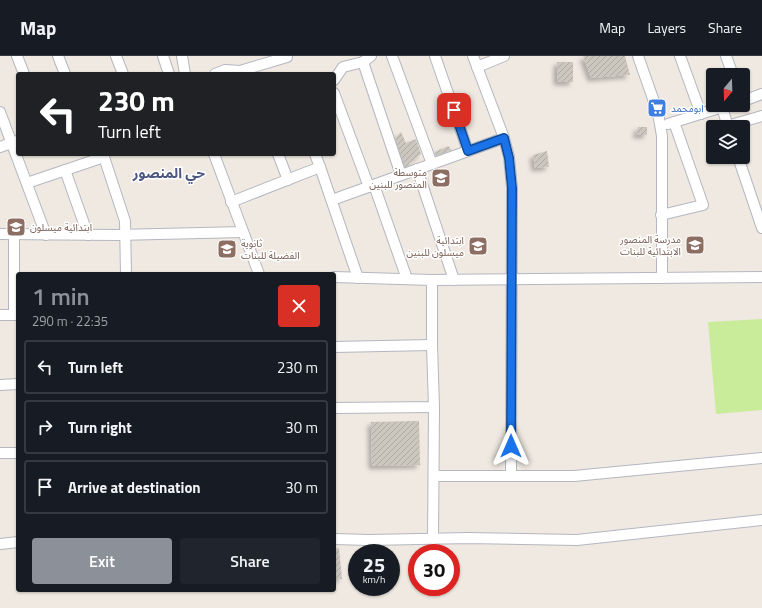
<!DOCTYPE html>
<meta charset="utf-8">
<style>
body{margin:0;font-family:"Titillium Web","Noto Sans Arabic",sans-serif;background:#20242c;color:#f1f3f6;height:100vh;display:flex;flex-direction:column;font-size:15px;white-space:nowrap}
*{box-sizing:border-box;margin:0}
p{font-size:13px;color:#9ea1a6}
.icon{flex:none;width:22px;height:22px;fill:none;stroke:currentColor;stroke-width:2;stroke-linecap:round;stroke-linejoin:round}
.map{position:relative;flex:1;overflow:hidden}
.side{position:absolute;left:16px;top:216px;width:320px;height:320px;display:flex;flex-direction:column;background:#171b24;border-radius:4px;box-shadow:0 1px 3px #0004}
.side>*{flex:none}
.top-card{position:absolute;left:16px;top:16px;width:320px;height:84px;border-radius:4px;box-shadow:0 1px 3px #0004;background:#202124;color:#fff;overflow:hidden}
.needle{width:26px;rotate:199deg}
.fabs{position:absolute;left:706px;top:12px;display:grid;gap:8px}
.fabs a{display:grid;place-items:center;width:44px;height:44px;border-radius:4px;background:#171b24;box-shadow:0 1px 3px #0004;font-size:20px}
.speed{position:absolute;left:348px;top:488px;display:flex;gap:8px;font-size:20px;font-weight:700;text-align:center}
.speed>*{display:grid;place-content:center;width:52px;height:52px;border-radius:50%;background:#171b24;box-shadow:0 1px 3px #0004;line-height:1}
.speed small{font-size:10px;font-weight:400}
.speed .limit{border:6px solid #d22;background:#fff;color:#111}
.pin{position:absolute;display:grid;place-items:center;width:34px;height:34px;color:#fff;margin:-17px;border-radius:8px;box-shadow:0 2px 6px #0006}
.me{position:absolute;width:44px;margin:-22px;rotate:0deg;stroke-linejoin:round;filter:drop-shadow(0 0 3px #0008)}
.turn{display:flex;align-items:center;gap:14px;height:84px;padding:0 16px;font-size:18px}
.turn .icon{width:52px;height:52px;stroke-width:2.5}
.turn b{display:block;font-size:28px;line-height:34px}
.round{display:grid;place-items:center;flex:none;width:42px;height:42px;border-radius:4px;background:#20242c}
.summary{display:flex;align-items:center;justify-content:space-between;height:68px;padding:0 16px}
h1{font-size:24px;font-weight:600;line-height:30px;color:#8c9099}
.primary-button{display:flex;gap:8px;margin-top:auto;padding:8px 16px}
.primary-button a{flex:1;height:46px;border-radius:4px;background:#8c9099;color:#fff;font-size:16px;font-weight:600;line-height:46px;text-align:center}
.primary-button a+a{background:#20242c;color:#f1f3f6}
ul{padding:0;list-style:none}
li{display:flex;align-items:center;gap:12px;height:54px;margin:0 8px 6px;padding:0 8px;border:2px solid #363941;border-radius:4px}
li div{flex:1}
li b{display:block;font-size:15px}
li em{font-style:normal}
header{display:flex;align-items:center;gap:24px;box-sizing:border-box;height:56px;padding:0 20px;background:#171b24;border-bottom:1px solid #363941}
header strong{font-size:19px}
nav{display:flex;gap:22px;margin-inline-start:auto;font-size:14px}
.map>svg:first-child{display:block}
.pitch{fill:#c9ec9a}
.building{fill:url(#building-hatch);filter:url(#shadow)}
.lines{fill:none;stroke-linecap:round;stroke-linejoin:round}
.minor-casing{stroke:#b4b7c1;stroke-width:12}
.minor{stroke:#fff;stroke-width:10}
.route-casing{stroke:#114b97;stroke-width:10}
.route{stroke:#1a73e8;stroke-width:7}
.labels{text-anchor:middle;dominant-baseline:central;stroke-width:3;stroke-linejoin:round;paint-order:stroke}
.shop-label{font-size:10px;fill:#366cbe;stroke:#fff;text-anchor:start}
.education-label{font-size:10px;fill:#785e54;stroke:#fff;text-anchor:end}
.district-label{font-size:14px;font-weight:bold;fill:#4d5680;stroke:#fff}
</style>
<header>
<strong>Map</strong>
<nav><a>Map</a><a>Layers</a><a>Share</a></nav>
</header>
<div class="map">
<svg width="762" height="552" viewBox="0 0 762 552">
<defs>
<pattern id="building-hatch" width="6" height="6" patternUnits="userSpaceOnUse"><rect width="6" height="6" fill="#cbc7bf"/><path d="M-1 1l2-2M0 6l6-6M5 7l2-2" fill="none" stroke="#afaba4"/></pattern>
<filter id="shadow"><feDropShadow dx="-3.5" dy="3.5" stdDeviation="2" flood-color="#0004"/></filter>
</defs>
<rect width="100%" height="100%" fill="#efe9e1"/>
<!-- pitch -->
<polygon class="pitch" points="762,263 762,354 716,358 708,266"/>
<!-- building -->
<g class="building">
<polygon points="583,0 625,0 630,19 591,22"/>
<rect x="557" y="6" width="16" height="20"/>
<polygon points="638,71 647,71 647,79 636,79"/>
<polygon points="401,76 406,87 416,83 421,98 409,107 410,109 405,111 395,82"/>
<polygon points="448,90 452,94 436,100 435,96"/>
<polygon points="547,95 549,111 535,112 533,99"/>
<polygon points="419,365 420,409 372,410 371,366"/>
<polygon points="339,492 342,523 334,523 334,493"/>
<polygon points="391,501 396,501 398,524 391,524"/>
</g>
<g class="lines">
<defs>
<g id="minor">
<polyline points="17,0 24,18"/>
<polyline points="58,0 65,18"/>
<polyline points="116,0 123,18"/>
<polyline points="163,0 169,18"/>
<polyline points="182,0 185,18"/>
<polyline points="392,0 432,108"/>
<polyline points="435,0 468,95"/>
<polyline points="473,0 504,82"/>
<polyline points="638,0 658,57 662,80 662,222"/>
<polyline points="680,0 701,58"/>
<polyline points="726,0 733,19"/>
<polyline points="363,6 401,119"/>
<polyline points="477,11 504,0"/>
<polyline points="215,18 225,14 240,15 287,1 287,0"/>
<polyline points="334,24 343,11 363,6 371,0"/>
<polyline points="334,37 369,131"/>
<polyline points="743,45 762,38"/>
<polyline points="722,51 728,71"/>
<polyline points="0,56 46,179"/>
<polyline points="668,68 729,49"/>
<polyline points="727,70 762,60"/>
<polyline points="0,91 17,85"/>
<polyline points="103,98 125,165 126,218"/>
<polyline points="214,98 259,218"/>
<polyline points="278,98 288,124"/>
<polyline points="315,98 320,111"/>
<polyline points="738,101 762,172"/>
<polyline points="417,113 454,224"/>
<polyline points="65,114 88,179"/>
<polyline points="27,127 104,101"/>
<polyline points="374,129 407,223"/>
<polyline points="332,144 504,82 509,101 512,132 511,420"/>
<polyline points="231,146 320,111 358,222"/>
<polyline points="661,159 703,149 674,66"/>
<polyline points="0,178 117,179 243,176"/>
<polyline points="14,178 14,259"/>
<polyline points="334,221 432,224 432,289 434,351 334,352"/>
<polyline points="432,224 762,221"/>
<polyline points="0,259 18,259"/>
<polyline points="334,291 432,289"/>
<polyline points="0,329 18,328"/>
<polyline points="0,397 18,397"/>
<polyline points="434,420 574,420 762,402"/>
<polyline points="334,483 369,484 469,482 577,484 762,464"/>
<polyline points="433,483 434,351"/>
<polyline points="0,488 18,486"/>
</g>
</defs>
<!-- minor casing -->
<use href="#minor" class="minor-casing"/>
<!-- minor -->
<use href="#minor" class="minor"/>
</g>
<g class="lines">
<defs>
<polyline id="route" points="454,54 468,95 504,82 509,102 512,132 511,390"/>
</defs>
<!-- route casing -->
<use href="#route" class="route-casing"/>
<!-- route -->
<use href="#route" class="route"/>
</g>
<!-- icons -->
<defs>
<symbol id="supermarket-square" viewBox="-11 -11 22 22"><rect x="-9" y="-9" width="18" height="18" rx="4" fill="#3f7fe0" stroke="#fff"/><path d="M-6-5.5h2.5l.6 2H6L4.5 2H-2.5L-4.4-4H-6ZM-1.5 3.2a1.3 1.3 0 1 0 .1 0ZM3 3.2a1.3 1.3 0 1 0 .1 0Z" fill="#fff"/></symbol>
<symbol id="school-square" viewBox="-11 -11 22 22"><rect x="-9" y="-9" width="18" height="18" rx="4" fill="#8d6e63" stroke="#fff"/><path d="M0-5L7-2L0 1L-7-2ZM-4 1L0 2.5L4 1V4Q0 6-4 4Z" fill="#fff"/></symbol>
</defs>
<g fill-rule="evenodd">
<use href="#supermarket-square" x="646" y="41" width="22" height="22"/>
<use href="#school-square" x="430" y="111" width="22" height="22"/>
<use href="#school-square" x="5" y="160" width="22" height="22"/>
<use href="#school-square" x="684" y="178" width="22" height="22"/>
<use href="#school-square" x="467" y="179" width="22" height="22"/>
<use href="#school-square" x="216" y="182" width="22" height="22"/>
</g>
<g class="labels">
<!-- shop labels -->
<g class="shop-label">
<text x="671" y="52">ابومحمد</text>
</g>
<!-- education labels -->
<g class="education-label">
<text x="427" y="116">متوسطة<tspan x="427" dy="12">المنصور للبنين</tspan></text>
<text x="30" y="171" text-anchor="start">ابتدائية ميسلون</text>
<text x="681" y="183">مدرسة المنصور<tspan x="681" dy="12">الابتدائية للبنات</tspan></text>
<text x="464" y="184">ابتدائية<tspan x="464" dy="12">ميسلون للبنين</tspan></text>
<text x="241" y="187" text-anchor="start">ثانوية<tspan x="241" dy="12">الفضيلة للبنات</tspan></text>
</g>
<!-- district labels -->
<g class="district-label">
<text x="169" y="116">حي المنصور</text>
</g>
</g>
</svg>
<div class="fabs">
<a><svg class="needle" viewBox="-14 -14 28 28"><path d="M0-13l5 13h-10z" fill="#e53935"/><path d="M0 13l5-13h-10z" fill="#9ea1a6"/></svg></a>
<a><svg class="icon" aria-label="layers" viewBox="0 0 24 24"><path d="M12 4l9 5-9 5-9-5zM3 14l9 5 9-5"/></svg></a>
</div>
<div class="speed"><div>25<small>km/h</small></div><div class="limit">30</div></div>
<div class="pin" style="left:454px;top:54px;background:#d93025"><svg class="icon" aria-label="arrive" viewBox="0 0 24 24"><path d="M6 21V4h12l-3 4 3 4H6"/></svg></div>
<svg class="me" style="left:511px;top:390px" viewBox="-20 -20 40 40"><path d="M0-17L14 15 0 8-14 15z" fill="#1a73e8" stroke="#fff" stroke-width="4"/></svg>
<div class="top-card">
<div class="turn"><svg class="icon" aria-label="left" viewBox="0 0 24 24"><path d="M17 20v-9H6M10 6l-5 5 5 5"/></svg><div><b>230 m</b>Turn left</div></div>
</div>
<section class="side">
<div class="summary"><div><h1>1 min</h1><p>290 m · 22:35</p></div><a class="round" style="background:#d93025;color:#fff"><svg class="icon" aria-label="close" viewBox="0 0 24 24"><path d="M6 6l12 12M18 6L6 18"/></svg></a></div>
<ul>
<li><svg class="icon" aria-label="left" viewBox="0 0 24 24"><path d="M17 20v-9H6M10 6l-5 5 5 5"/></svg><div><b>Turn left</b></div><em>230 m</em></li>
<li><svg class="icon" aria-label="right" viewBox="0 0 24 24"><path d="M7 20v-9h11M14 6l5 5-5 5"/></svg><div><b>Turn right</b></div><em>30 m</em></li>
<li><svg class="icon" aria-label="arrive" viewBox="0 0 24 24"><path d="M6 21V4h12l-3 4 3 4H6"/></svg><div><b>Arrive at destination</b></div><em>30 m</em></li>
</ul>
<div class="primary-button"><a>Exit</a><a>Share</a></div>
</section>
</div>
